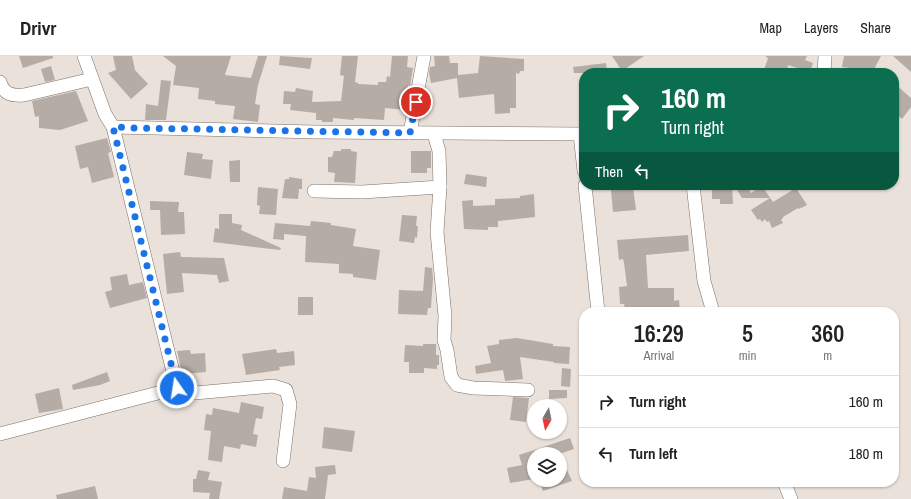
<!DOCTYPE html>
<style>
body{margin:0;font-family:"Archivo Narrow",sans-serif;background:#f6f6f6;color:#222;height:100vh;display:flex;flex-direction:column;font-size:15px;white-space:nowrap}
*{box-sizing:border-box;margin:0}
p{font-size:13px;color:#767676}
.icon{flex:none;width:22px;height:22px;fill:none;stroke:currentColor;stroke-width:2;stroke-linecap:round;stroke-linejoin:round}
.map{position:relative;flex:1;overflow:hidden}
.sheet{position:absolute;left:579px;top:251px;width:320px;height:180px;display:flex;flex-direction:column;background:#fff;border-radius:16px;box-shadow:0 1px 3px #0004}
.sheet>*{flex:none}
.banner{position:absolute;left:579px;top:12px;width:320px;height:122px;border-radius:16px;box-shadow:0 1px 3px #0004;background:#0b6e4f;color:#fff;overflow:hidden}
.needle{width:26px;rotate:189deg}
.controls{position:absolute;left:527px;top:343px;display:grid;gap:8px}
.controls a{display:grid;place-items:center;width:40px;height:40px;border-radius:50%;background:#fff;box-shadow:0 1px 3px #0004;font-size:20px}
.pin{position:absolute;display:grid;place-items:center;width:34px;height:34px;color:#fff;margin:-17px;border:2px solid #fff;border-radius:50%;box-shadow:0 1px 4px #0007}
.me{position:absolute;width:44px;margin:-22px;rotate:347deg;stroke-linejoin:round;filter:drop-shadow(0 0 3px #0008)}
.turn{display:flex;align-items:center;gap:14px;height:84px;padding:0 16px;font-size:18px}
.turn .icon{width:52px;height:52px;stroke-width:2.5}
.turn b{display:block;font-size:28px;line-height:34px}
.then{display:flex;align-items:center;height:38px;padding:0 16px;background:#0003;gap:8px;font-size:15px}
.eta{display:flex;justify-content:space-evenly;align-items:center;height:68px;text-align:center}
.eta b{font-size:24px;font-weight:600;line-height:28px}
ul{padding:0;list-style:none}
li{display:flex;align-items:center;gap:12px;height:52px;padding:0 16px;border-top:1px solid #e0e0e0}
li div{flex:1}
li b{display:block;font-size:15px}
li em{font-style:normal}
header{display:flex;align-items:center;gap:24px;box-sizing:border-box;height:56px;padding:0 20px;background:#fff;border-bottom:1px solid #e0e0e0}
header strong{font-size:19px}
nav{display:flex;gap:22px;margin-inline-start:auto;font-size:14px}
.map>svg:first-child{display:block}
.building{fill:#b6aca6}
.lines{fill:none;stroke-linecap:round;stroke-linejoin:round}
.minor-casing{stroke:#79706a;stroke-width:14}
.minor{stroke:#fff;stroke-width:13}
.route{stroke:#1a73e8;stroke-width:7;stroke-dasharray:0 12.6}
</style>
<header>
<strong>Drivr</strong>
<nav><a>Map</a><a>Layers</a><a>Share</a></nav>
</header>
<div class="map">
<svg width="911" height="443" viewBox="0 0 911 443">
<rect width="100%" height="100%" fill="#eae1da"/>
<!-- building -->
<g class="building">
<polygon points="19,0 53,0 53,2 23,12"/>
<polygon points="113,0 132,0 135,14 148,28 131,43 108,17 116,14"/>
<polygon points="163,0 231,0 225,19 251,22 258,0 267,0 258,29 255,48 260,49 258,66 233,63 235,50 215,48 215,45 198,43 199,32 173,29 176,10"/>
<polygon points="280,0 312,2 310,13 279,9"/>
<polygon points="342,0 358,0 355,26 358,27 358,28 378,29 378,26 386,26 387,20 390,21 392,0 408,0 407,11 413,12 410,30 408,29 406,54 385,52 384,64 354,62 354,64 333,62 333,66 322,66 322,64 316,64 316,57 290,54 291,48 283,48 284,35 295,36 296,32 313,35 312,46 341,45 344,20 340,19"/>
<polygon points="434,0 449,0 450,7 458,7 458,19 478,17 480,0 524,3 524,15 520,15 519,18 516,17 516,52 510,52 510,57 495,58 494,38 459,42 457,22 431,27 429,17 430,11 435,10"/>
<polygon points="612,0 644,0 622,15"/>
<polygon points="766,0 807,0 805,4 813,7 810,16 788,9 787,17 763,17 768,2 766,1"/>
<polygon points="844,0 881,0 872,17 862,17 864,14 842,11"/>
<polygon points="893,0 911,0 911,16"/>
<polygon points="606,7 607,17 574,17 573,11"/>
<polygon points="51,10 55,24 45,26 41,13"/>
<polygon points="161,24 171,25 166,64 145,64 146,48 158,50"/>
<polygon points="894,27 911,42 911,51 902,63 894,57"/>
<polygon points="76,35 88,65 60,74 39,72 39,60 35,61 32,45"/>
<polygon points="107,82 111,96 108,97 114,121 92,127 88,111 80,113 75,90"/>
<polygon points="341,93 351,93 351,95 357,96 355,127 334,126 335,117 328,116 328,101 332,101 334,95 341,95"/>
<polygon points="411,95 431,95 431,112 427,112 427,117 411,117"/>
<polygon points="187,96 203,98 202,103 213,104 211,123 184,119"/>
<polygon points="240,104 240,126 230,126 229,105"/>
<polygon points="466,118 487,121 486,131 464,128"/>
<polygon points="289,121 302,123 302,133 299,133 298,143 282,142 285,123 289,123"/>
<polygon points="712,129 732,129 733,148 720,148 720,143 712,143"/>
<polygon points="734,129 746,129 751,137 762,130 773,146 796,132 807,149 799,153 798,152 783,161 783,162 781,164 783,167 772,172 769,165 767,166 765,163 762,166 760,163 758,164 751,154 770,142 742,142"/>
<polygon points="258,131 278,133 276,159 259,158 260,150 257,149 257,146"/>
<polygon points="633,131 636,154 613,156 611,134"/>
<polygon points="534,138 535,161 498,165 498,171 488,171 488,174 464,173 462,145 473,144 473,150 495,149 495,143 520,142 520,140"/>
<polygon points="150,145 179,146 178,156 184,156 185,178 161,179 160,154 150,154"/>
<polygon points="219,158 232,158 232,167 242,169 241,174 281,192 280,194 213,186 215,172 219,173"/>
<polygon points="402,159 417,160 416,170 418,170 417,182 415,181 414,187 399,185"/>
<polygon points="311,165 331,167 331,169 356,173 353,190 380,194 376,224 353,221 353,218 339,217 339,208 305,206 306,180 284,178 284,184 273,183 275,167 310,170"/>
<polygon points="688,179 689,195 646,199 648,232 674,232 674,245 679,244 680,256 638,256 637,252 625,253 624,248 620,248 619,231 627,230 624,207 623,203 619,204 617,184"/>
<polygon points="180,196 181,201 224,202 229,225 219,227 217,219 182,217 184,236 167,238 163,198"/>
<polygon points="425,211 432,212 433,222 431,252 428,252 427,259 398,258 399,234 423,235"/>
<polygon points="127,218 129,229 143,226 147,242 110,252 105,236 112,234 110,221"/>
<rect x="298" y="241" width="15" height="18"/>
<polygon points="517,282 553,288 553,290 570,291 569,308 554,307 554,306 520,301 523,323 505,325 503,314 476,318 475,310 491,307 487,290 499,288 499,284"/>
<polygon points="423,288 436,288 436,299 439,299 439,309 437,309 437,313 424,312 424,317 409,317 409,306 404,306 405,289 423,290"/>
<polygon points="276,293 277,297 294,295 295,309 279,311 280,314 246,319 242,298"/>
<polygon points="190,294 191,298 205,297 206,316 182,318 177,295"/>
<polygon points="562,312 571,313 570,331 561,330"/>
<polygon points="107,316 110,325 100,329 73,334 72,329"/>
<polygon points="59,332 63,353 39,357 35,338"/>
<polygon points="549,334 567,334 567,342 549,343"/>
<polygon points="513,341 529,342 526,366 510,364"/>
<polygon points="241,346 264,351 262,363 256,362 253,378 258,379 256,391 241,388 240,393 224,390 222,406 208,404 211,375 204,374 206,358 212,359 213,352 239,357"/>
<polygon points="324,371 355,375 352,396 322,392"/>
<polygon points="570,382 574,393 559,398 534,398 534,423 510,427 507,412 522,409 519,399"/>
<polygon points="335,409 336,418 328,419 325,443 282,443 284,431 307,435 309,421 316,422 315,411"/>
<polygon points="198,414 210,416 208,424 222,426 219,443 209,443 210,437 193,436 193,423 196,423"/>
<polygon points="567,414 572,425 543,435 539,424 560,424 560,417"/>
<polygon points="95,430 98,443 57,443 56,439"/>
</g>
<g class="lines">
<defs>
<g id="minor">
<polyline points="84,0 105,58 113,71 177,332 195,337 273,330 286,334 290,348 283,405"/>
<polyline points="824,17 825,0"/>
<path d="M0,26C4,38 11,40 24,39L92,23"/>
<polyline points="113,71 315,76 584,78"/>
<polyline points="410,77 424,0"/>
<polyline points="434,78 439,95 440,131 437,176 445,260 444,284 447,294 451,321 457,329 473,332 528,334"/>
<polyline points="580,78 584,115"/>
<polyline points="585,129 598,256"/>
<polyline points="693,129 704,225 713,256"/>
<polyline points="314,135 362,136 440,131"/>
<polyline points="0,378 177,332"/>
<polyline points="784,426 791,443"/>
</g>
</defs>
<!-- minor casing -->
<use href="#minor" class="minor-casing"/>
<!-- minor -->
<use href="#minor" class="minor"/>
</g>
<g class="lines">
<!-- route -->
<polyline class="route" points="177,332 113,71 137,72 410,77 416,46"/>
</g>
</svg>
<div class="controls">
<a><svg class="needle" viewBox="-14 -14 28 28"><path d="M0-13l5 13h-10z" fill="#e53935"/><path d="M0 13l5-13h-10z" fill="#767676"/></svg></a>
<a><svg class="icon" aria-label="layers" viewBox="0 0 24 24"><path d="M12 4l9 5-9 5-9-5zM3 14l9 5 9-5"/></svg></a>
</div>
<div class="pin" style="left:416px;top:46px;background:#d93025"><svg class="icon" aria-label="arrive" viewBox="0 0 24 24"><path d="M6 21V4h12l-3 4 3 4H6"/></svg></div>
<svg class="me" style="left:177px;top:332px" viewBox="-20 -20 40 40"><circle r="17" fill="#1a73e8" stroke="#fff" stroke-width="3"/><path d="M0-11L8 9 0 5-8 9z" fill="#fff"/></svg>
<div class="banner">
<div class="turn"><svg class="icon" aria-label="right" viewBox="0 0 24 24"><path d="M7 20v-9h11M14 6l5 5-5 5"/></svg><div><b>160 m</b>Turn right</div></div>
<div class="then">Then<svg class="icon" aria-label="left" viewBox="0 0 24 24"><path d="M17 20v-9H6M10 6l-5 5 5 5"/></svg></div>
</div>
<section class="sheet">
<div class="eta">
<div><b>16:29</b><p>Arrival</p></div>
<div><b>5</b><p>min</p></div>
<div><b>360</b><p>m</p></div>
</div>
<ul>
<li><svg class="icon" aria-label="right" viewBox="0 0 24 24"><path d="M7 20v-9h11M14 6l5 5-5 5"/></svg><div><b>Turn right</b></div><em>160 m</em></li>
<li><svg class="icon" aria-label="left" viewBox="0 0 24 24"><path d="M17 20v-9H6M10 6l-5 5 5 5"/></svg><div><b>Turn left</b></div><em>180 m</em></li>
</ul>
</section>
</div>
